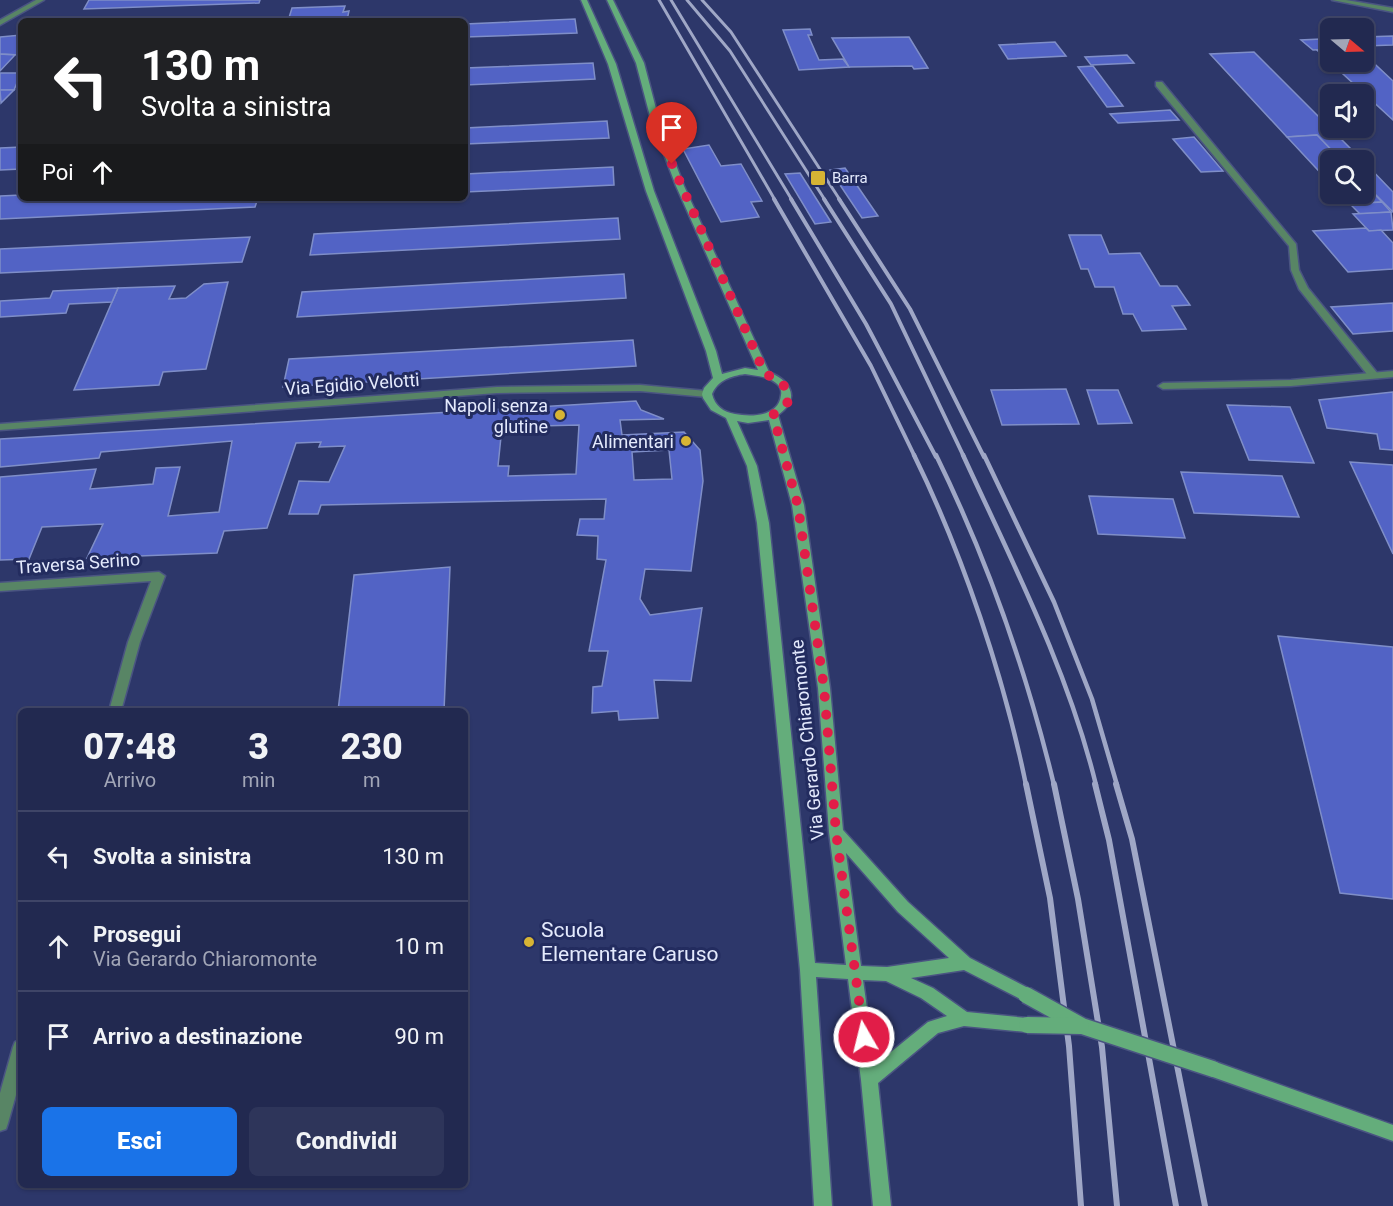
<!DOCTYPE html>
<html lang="it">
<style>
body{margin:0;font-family:Roboto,sans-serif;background:#2e355a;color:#f1f3f6;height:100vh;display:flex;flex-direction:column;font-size:22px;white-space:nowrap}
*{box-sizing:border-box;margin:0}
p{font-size:20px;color:#a2a6b7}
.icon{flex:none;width:33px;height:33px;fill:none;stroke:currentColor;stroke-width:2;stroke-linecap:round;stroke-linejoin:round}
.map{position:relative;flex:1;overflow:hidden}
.sheet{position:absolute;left:18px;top:708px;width:450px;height:480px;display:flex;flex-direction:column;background:#222950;border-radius:9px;box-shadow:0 2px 4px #0004,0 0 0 2px #3f4567}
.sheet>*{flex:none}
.hud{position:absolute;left:18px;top:18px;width:450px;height:183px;border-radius:9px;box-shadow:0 2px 4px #0004,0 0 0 2px #3f4567;background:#202124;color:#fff;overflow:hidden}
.needle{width:39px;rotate:109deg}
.tools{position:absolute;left:1320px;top:18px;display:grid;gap:12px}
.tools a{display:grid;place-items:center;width:54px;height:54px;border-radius:9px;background:#222950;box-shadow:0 2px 4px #0004,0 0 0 2px #3f4567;font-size:30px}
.pin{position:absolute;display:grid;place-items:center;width:51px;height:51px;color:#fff;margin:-62px -26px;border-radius:50% 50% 50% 0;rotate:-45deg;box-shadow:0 0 6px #0007}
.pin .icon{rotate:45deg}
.me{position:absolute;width:66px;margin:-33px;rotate:352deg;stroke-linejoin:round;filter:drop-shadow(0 0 4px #0008)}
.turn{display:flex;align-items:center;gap:21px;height:126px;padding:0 24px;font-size:27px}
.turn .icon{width:78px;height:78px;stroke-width:2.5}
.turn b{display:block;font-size:42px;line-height:51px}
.then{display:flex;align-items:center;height:57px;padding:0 24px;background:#0003;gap:12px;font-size:22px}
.eta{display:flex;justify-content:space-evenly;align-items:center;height:102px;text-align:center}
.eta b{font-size:36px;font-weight:800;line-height:42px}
.cta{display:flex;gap:12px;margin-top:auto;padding:12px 24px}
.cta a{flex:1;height:69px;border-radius:9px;background:#1a73e8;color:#fff;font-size:24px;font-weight:800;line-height:69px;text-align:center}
.cta a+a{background:#2e355a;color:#f1f3f6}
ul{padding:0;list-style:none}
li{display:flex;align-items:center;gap:18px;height:90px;padding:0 24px;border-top:2px solid #3f4567}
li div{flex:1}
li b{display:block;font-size:22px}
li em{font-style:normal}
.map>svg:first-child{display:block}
.building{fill:#5263c5;stroke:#7f8ec8;stroke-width:1.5;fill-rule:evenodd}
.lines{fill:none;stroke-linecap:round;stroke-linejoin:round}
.lane-casing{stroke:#4a5482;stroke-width:3}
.street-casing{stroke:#4a5482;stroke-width:3}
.secondary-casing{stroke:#4a5482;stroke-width:3}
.lane{fill:#588565;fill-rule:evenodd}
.street{fill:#588565;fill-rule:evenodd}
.secondary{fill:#64ad7b;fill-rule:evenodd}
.rail-far3{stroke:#9fa7c6;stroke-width:3}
.rail-far2{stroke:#9fa7c6;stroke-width:4}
.rail-far1{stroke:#9fa7c6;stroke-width:4.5}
.rail{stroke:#9fa7c6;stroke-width:6}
.secondary-bridge-casing{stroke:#4a5482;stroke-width:19;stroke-linecap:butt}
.secondary-bridge{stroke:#64ad7b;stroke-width:16}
.route{stroke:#e11d48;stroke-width:10;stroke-dasharray:0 18}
.poi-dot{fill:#d7b434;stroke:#232c5f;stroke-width:2}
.labels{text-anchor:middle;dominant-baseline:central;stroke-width:6;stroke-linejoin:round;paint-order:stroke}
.far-poi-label{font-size:15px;fill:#e4eafd;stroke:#232c5f;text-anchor:start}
.street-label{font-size:18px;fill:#e4eafd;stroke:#232c5f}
.poi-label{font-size:18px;fill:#e4eafd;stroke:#232c5f;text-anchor:end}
.near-poi-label{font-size:21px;fill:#e4eafd;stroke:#232c5f;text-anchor:start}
</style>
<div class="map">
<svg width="1393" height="1206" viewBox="0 0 1393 1206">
<rect width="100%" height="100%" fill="#2d376a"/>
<!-- building -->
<g class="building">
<polygon points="89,0 260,0 259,3 84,9"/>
<polygon points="345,6 343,12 349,11 347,20 288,21 292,8"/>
<polygon points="575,19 577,33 465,37 465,24"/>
<polygon points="810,29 812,35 808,35 819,60 843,59 849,67 799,70 783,30"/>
<polygon points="21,35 21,55 0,54 0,37"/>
<polygon points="1393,36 1393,45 1364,46 1364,37"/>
<polygon points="909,37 928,68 914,69 912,66 849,67 832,38"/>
<polygon points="1321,39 1330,49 1313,50 1301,40"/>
<polygon points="1055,42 1066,56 1008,59 999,45"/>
<polygon points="1330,49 1330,62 1364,62 1364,54 1393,81 1393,120 1317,50"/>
<polygon points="1254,52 1362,160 1341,160 1317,135 1287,137 1210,54"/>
<polygon points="0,54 15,55 0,71"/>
<polygon points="1127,55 1134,63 1091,65 1085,57"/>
<polygon points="593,63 595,79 465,85 465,68"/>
<polygon points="1093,66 1123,106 1107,107 1078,67"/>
<polygon points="0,73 21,73 14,90 0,90"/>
<polygon points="0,90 14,90 1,103"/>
<polygon points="1170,110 1179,120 1118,123 1110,114"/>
<polygon points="607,121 609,138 465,144 465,128"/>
<polygon points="1317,135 1341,160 1330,160 1330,183 1287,137"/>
<polygon points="1194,137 1223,171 1201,172 1173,139"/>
<polygon points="709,145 721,166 741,164 762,201 751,202 759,217 721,222 683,149"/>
<polygon points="21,147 21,169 0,170 0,148"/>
<polygon points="1364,162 1393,192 1393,212 1364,183"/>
<polygon points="613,167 614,185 465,192 465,174"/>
<polygon points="845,168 878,216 862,218 830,170"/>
<polygon points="800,173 831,222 815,224 785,174"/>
<polygon points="1364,183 1382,202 1350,204 1341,194 1364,194"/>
<polygon points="21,195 21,198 258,198 255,207 0,219 0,196"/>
<polygon points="1382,202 1391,212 1360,214 1350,204"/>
<polygon points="1391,212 1393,230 1369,231 1353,214"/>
<polygon points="618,218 620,239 310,255 314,234"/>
<polygon points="1366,228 1369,231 1381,230 1393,243 1393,269 1348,272 1313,231"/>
<polygon points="1069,235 1101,235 1109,254 1140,253 1160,286 1177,286 1190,305 1172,306 1186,329 1142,331 1133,314 1123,314 1114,287 1095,287 1088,269 1081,269"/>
<polygon points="250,237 242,262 0,273 0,249"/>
<polygon points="624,274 626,298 297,317 302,292"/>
<polygon points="228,282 206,369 163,372 159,385 74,390 118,288 175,286 169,299 186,298 204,284"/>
<polygon points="118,288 112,302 69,304 66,313 0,317 0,301 50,298 53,291"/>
<polygon points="1393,303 1393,331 1353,334 1331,307"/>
<polygon points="633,340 636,366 283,387 289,359"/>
<polygon points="1066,389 1079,424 1002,425 991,390"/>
<polygon points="1087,390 1118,390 1132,423 1098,424"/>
<polygon points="1393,392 1393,450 1380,449 1377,434 1327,428 1319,400"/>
<path d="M636,401L641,410L664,419L620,420L622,435L684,432L700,450L703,481L691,571L645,569L640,599L650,615L702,608L691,681L654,680L658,718L619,720L618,711L592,713L593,687L602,686L608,651H589L606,560L597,559L598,536L577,535L580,519H604L606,499L321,505L318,514H289L299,481L329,482L345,446L319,447L321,442L296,443L267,528L224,531L217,553L87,558L103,524L42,527L29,559L0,560V477L96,469L90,489L153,484L156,468L180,467L168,516L219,512L232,441L101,452L99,458L0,467V439ZM579,425L576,474L508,476L509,466H498L502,427ZM669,450L672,479L634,480L632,452Z"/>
<polygon points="1227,405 1290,407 1314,463 1249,460"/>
<polygon points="1350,462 1393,465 1393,554"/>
<polygon points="1181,472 1282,476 1299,517 1194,513"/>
<polygon points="1089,496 1173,499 1185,538 1098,534"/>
<polygon points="450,567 444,711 338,711 354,575"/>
<polygon points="1278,636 1393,647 1393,899 1340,893"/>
</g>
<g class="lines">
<defs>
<polygon id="lane" points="1156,82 1162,82 1296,244 1299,270 1308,288 1378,374 1378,378 1370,378 1299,289 1291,270 1289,246 1156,86"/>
<g id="street">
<polygon points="36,0 44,0 0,25 0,20"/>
<polygon points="1332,0 1346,0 1393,8 1393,12"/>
<polygon points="1393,371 1393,377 1291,386 1163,389 1158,386 1163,383 1291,380"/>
<polygon points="640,385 707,391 712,394 707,397 640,391 497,393 0,430 0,424 497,387"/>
<polygon points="159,572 165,576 140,642 121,711 109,711 128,642 151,581 0,591 0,583"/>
<polygon points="21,1039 21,1077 8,1123 6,1129 0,1131 0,1093 13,1047 15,1042"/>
</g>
<g id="secondary">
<path d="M581,0H587L616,64L654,191L716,351L722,374L745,368L758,370L676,186L651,120L636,63L607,0H613L644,63L659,120L684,186L769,372C791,381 801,399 778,415L804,505L830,688L843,830L908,902L970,958L1032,990L1034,995L1032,1000L1026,1002L964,970L911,978L933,988L967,1012L1027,1018L1033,1020L1035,1025L1033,1030L1027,1032L964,1026L938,1033L878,1083L891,1206H873L861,1080L848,979L816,977L832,1206H814L800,970L757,523L747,466L726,418L711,410L703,398L702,394L704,388L713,378L706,351L646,191L608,64ZM745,374C756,376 768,376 776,383C780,386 782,391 781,395C779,417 751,417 735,414C723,412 715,406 712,394C718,380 731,376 745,374ZM769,420L792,505L818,688L829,832L846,965L815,963L769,523L757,466L737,421L748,423ZM846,853L898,912L949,958L887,967L861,966ZM863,980L886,981L921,998L947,1016L928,1022L875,1065Z"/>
<polygon points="1213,1061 1393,1125 1393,1141 1207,1075 1205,1069 1207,1063"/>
</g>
</defs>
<!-- lane casing -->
<use href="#lane" class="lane-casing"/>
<!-- street casing -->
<use href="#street" class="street-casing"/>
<!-- secondary casing -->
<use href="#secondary" class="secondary-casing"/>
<!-- lane -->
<use href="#lane" class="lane"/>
<!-- street -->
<use href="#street" class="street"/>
<!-- secondary -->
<use href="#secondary" class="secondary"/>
<!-- rail-far3 -->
<g class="rail-far3">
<polyline points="659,0 775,200"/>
<polyline points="671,0 792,200"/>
<polyline points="687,0 730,51 825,200"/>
<polyline points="702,0 731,32 840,200"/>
</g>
<!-- rail-far2 -->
<g class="rail-far2">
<polyline points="774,199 871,366 915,457"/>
<polyline points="791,199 866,324 936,457"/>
<polyline points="824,199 891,304 964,457"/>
<polyline points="839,199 910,309 984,457"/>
</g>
<!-- rail-far1 -->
<g class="rail-far1">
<path d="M914,455C963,555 1004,677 1026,785"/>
<path d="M936,455C987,559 1027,673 1054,785"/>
<path d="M963,455C1012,562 1068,670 1096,785"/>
<polyline points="984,455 1054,602 1092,699 1117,785"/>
</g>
<!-- rail -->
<g class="rail">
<polyline points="1026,784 1050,898 1069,1046 1081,1206"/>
<polyline points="1054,784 1078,899 1102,1047 1117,1206"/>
<polyline points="1095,784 1109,840 1176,1206"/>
<polyline points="1116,784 1132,839 1205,1206"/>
</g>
<defs>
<g id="secondary-bridge">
<polyline points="1026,995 1082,1026 1213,1069"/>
<polyline points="1027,1025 1081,1026"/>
</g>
</defs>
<!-- secondary-bridge casing -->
<use href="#secondary-bridge" class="secondary-bridge-casing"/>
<!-- secondary-bridge -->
<use href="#secondary-bridge" class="secondary-bridge"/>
</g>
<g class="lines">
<!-- route -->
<path class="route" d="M672,164L765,374C779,380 789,385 788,402L773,415L798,506L824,688L836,832L864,1037"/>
</g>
<!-- markers -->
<g class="poi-dot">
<rect x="810" y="170" width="16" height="16" rx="3"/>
<circle cx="560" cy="415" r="6"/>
<circle cx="686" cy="441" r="6"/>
<circle cx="529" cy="942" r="6"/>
</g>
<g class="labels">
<!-- far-poi labels -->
<g class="far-poi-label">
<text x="832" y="178">Barra</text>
</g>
<!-- street labels -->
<g class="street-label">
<text transform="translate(352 384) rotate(-4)">Via Egidio Velotti</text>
<text transform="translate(78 563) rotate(-4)">Traversa Serino</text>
<text transform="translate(807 740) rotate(-96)">Via Gerardo Chiaromonte</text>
</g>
<!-- poi labels -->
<g class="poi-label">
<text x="548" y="405">Napoli senza<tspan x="548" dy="21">glutine</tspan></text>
<text x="674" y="441">Alimentari</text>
</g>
<!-- near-poi labels -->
<g class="near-poi-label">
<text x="541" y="930">Scuola<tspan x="541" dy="24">Elementare Caruso</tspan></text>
</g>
</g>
</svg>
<div class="tools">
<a><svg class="needle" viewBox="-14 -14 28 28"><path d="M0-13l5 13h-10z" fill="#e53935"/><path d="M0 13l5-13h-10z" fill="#a2a6b7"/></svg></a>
<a><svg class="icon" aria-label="sound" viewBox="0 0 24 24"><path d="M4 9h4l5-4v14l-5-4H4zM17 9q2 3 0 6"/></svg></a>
<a><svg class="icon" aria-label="search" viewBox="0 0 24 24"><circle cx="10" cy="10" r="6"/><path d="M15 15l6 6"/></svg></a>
</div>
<div class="pin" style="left:672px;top:164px;background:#d93025"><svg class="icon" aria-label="arrive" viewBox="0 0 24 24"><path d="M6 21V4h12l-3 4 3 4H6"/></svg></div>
<svg class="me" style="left:864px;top:1037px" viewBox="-20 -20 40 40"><circle r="17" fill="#e11d48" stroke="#fff" stroke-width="3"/><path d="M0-11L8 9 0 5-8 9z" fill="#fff"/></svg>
<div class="hud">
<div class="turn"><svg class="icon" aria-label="left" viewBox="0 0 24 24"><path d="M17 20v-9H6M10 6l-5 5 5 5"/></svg><div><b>130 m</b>Svolta a sinistra</div></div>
<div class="then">Poi<svg class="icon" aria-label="ahead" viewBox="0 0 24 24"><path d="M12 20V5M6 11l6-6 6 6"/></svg></div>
</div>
<section class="sheet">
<div class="eta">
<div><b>07:48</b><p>Arrivo</p></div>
<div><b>3</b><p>min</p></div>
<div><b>230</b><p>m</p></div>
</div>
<ul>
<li><svg class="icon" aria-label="left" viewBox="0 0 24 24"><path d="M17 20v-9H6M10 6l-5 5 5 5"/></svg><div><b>Svolta a sinistra</b></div><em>130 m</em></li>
<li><svg class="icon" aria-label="ahead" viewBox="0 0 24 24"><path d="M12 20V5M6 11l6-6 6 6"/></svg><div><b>Prosegui</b><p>Via Gerardo Chiaromonte</p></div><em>10 m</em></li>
<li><svg class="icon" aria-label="arrive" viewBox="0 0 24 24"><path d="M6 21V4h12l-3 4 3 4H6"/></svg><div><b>Arrivo a destinazione</b></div><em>90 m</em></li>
</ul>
<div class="cta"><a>Esci</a><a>Condividi</a></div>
</section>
</div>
